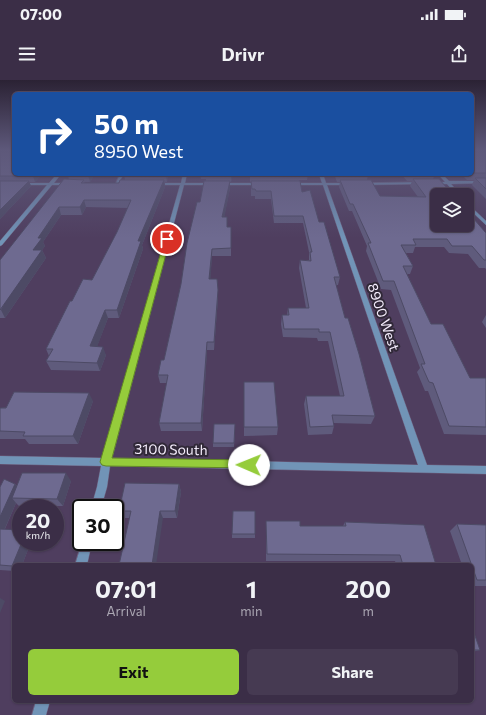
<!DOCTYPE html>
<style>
body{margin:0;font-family:Commissioner,sans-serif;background:#463a52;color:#f1f3f6;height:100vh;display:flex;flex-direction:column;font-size:15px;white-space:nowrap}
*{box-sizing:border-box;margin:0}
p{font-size:13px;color:#aca8b4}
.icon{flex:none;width:22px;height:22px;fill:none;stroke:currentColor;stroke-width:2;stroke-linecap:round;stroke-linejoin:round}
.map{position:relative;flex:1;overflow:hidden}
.sheet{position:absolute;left:12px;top:483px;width:462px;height:140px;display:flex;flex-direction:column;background:#3b2e47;border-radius:6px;box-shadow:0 1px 3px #0004,0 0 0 1px #544a60}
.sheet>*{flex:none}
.banner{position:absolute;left:12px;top:12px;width:462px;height:84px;border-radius:6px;box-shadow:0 1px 3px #0004,0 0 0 1px #544a60;background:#1a4fa0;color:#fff;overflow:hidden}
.buttons{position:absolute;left:430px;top:108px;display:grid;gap:8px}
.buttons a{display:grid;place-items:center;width:44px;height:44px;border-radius:6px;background:#3b2e47;box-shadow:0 1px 3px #0004,0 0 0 1px #544a60;font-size:20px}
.speed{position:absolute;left:12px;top:419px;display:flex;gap:8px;font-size:20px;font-weight:700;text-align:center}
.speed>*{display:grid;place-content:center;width:52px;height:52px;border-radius:50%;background:#3b2e47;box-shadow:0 1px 3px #0004,0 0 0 1px #544a60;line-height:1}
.speed small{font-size:10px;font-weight:400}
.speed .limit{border:2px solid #111;border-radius:6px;background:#fff;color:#111}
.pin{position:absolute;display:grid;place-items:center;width:34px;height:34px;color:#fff;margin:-17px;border:2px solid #fff;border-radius:50%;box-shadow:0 1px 4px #0007}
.me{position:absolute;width:44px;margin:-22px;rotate:271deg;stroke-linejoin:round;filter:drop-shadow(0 0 3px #0008)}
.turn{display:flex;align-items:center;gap:14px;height:84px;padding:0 16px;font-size:18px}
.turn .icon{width:52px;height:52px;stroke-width:2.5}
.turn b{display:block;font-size:28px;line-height:34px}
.eta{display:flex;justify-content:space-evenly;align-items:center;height:68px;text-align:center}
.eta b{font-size:24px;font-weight:700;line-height:28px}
.action{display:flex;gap:8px;margin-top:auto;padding:8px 16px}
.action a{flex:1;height:46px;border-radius:6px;background:#95cc3b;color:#111;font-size:16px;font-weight:700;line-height:46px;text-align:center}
.action a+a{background:#463a52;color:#f1f3f6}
.status{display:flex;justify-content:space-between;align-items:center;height:28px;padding:0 20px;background:#3b2e47;direction:ltr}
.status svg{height:11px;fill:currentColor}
header{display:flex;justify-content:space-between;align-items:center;height:52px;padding:0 16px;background:#3b2e47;font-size:18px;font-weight:700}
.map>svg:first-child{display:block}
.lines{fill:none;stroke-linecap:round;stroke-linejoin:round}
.service-casing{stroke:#6d5d7b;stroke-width:1}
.minor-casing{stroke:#6d5d7b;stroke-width:1}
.service{fill:#7194b7;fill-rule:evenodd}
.minor{fill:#7194b7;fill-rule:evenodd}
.wall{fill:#5f5b7c}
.shaded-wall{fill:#4d4a65}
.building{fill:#6e6a90;stroke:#4d4a65}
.route{fill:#95cc3b;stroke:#618526}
.labels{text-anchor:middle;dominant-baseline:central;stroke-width:4;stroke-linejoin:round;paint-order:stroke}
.street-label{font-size:14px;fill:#f4ecfc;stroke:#312938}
</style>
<div class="status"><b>07:00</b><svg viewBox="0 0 49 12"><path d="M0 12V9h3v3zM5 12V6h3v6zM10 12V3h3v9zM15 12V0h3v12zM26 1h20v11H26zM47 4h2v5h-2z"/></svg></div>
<header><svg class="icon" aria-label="menu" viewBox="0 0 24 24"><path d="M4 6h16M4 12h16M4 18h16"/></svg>Drivr<svg class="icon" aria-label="share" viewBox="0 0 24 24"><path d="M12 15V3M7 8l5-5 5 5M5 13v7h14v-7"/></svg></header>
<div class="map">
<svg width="486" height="635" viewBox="0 0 486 635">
<rect width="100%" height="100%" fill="#4f3e5f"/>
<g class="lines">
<defs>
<polygon id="service" points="120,94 124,94 117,105 115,105"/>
<g id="minor">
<polygon points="57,94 61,94 54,103 69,103 70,105 52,105 2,165 0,166 0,161 47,105 0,105 0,103 49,103"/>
<polygon points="183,94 187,94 185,103 261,103 263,104 261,105 184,105 112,378 418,385 323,105 291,105 289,104 291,103 322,103 319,94 323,94 326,103 349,103 351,104 349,105 327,105 427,385 486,386 486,394 110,386 107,407 101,428 91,428 97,407 101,386 0,384 0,376 103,378 180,105 155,105 153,104 155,103 181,103"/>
<polygon points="438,94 442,94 449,101 486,101 486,103 451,104 461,115 457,115 447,104 432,104 433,102 445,102"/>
<polygon points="421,102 422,104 363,105 361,104 363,103"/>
<polygon points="467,123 486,141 486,145 467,127"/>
<polygon points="82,462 92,462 87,485 75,485"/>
<polygon points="36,621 50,621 46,635 32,635"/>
</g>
</defs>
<!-- service casing -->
<use href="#service" class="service-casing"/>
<!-- minor casing -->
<use href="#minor" class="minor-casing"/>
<!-- service -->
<use href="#service" class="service"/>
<!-- minor -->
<use href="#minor" class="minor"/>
</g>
<!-- wall -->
<g class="wall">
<polygon points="0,69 14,94 42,94 35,102 29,102 31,106 0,139"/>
<polygon points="472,69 486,69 486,119 472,105 474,100 467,100 461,94 472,94"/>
<polygon points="68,94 95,94 90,102 84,102 85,103 119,103 125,100 124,94 168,94 167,102 165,102 165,107 142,165 143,169 119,238 108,238 97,266 106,275 100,291 51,290 46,281 49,276 46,269 72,221 92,200 117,152 128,128 86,127 82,135 61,135 43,162 45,166 42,170 46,178 5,238 0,238 0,180 69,100 68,95"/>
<polygon points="200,94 233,94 231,102 230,102 230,108 224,137 227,147 231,147 231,176 212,176 210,199 217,199 218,218 214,270 207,270 202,351 161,351 159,343 167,303 160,303 158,295 164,280 206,101 206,99 201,99"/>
<polygon points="250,94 308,94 307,100 299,100 299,101 302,112 319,142 340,197 338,205 336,205 345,238 375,336 371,344 333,343 334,346 332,354 308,355 304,324 306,316 340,316 328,261 318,261 317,258 283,257 281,244 282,235 287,235 288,228 306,228 299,188 300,180 309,180 309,172 303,143 274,143 271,119 255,119 255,116 251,116 251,102 250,102"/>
<polygon points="334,94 367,94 368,95 367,100 380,116 418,117 410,106 412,101 407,101 401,94 435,94 433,99 486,153 486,189 485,188 479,188 468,174 449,173 444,167 415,167 413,173 406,173 413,186 410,194 407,194 431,244 470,298 486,298 486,355 444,354 428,311 425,311 417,292 420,288 391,210 381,209 366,171 367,166 352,131 349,131 339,107 340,102 337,102"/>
<polygon points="486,235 486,248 482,242"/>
<polygon points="244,302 278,347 277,355 244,356"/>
<polygon points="93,321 78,364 29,364 25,359 0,359 0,328"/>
<polygon points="235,344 234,367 213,367 213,363"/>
<polygon points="71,401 63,426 19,426 16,423 5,449 21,462 31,462 22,485 14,485 14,491 0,490 0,407 15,404 17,406"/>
<polygon points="179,404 181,412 177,438 123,438 119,431"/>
<polygon points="266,441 300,446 343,446 345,442 436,485 396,485 395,481 266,481"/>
<polygon points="457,444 486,445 486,506 472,506 472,485 462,485 450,451"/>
<rect x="232" y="454" width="23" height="4"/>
<polygon points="472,547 480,570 472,572"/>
</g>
<!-- shaded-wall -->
<g class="shaded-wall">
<polygon points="35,94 42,94 35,102 33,96"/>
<polygon points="88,94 95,94 90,102 88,95"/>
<polygon points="166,94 168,94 167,102"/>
<polygon points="231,94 233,94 231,102"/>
<polygon points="164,100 165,107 142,165 143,169 119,238 117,230 138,161"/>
<polygon points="29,101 31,106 0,139 0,130"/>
<polygon points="230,101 230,108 223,145 222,137"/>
<polygon points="84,120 86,127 82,135 80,127"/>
<polygon points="59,127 61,135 43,162 45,166 38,176 42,170 46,178 5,238 1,230 33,170 38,158"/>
<polygon points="212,169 212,176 210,207 209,199"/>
<polygon points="218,210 218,218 214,270 214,262"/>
<polygon points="105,230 108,238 94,275 90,266"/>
<polygon points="207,262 207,270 202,351 201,343"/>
<polygon points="103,267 106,275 100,291 97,283"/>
<polygon points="89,313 93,321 78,364 73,356"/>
<polygon points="66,393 71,401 63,426 57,419"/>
<polygon points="15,404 21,411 12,418 16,423 2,455 0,453 0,437"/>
<polygon points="179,404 181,412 177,438 175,431"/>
<polygon points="160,431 163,438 156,485 152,485"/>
<polygon points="22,462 31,462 22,485 14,485 14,487 12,486"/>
<polygon points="0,518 5,521 0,533"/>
</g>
<!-- building -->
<g class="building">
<polygon points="0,69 14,69 14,94 35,94 33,96 0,96"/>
<rect x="472" y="69" width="14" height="24"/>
<rect x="68" y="94" width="20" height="1"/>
<polygon points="206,94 231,94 231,95 205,95"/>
<rect x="250" y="94" width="49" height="2"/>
<polygon points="337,94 367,94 368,95 338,96"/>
<polygon points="408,94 435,94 409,95"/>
<polygon points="475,98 486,98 486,109"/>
<polygon points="64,99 84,100 81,103 119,103 120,100 164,100 138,161 141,161 117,230 105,230 90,266 103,267 97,283 46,281 53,269 46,269 70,221 72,221 83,199 92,200 117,152 131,120 84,120 80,127 59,127 38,158 42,158 33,170 42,170 0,230 0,180"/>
<polygon points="413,99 439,99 453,115 437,115 437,145 467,145 467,131 486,153 486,180 484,180 472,166 452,166 447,159 413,159 416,165 401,165 413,186 403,186 431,244 443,244 470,298 486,298 486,347 449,346 433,303 429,302 421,284 425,284 394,201 383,201 368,163 371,163 353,124 350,124 340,100 371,100 380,116 426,117"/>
<polygon points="0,101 29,101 0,130"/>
<polygon points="204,101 230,101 222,137 227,137 227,147 231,147 231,168 212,169 209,199 217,199 218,210 214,262 207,262 201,343 159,343 168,295 158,295 161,280 164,280 181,204 187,163 197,122 200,122"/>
<polygon points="251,101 300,101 302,112 310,110 319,142 324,142 340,197 334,197 345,238 348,238 359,274 375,336 332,335 334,346 310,347 306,316 344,316 330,252 319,252 319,249 284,249 282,235 289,235 288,228 309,228 300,180 311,181 310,172 312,172 303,136 274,136 271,111 256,111 255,109 252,109"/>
<polygon points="244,302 274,302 278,347 244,347"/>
<polygon points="14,312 89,313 73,356 23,356 25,352 0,351 0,328 6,328"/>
<polygon points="214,344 235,344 234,363 213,363"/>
<polygon points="22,393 66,393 57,419 12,418"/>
<polygon points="4,399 15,404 0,437 0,407"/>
<polygon points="125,403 179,404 175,431 160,431 152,485 119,485 131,431 119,431"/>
<polygon points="233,431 255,431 255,454 232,454"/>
<polygon points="266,441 300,441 300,446 346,446 345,442 424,445 436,485 403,485 400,475 267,474"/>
<polygon points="457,444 486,445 486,500 477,500"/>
<polygon points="0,449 21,450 21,462 22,462 12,486 0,485"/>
<polygon points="472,547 480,570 472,570"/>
</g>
<!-- sky -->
<linearGradient id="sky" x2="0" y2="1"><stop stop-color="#2b2234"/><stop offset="0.44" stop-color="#5d587a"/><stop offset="1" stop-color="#5d587a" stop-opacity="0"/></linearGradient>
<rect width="486" height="158" fill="url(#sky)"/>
<!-- route -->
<polygon class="route" points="165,158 170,159 112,378 249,380 253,382 254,385 253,388 106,386 102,385 100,382"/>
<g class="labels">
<!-- street labels -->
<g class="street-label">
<text transform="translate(384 237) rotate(71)">8900 West</text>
<text transform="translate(171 369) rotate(1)">3100 South</text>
</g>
</g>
</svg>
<div class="buttons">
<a><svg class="icon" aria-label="layers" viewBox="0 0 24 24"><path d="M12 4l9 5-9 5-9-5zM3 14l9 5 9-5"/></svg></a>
</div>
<div class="speed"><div>20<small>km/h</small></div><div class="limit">30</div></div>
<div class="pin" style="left:167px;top:159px;background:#d93025"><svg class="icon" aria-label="arrive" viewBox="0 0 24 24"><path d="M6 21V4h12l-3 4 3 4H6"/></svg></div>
<svg class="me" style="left:249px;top:385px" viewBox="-20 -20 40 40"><circle r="19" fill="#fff"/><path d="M0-13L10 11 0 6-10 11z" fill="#95cc3b"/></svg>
<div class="banner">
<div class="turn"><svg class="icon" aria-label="right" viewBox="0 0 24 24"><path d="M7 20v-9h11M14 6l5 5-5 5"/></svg><div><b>50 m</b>8950 West</div></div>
</div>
<section class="sheet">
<div class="eta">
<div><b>07:01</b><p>Arrival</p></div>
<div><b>1</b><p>min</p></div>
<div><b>200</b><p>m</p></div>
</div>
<div class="action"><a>Exit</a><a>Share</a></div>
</section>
</div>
